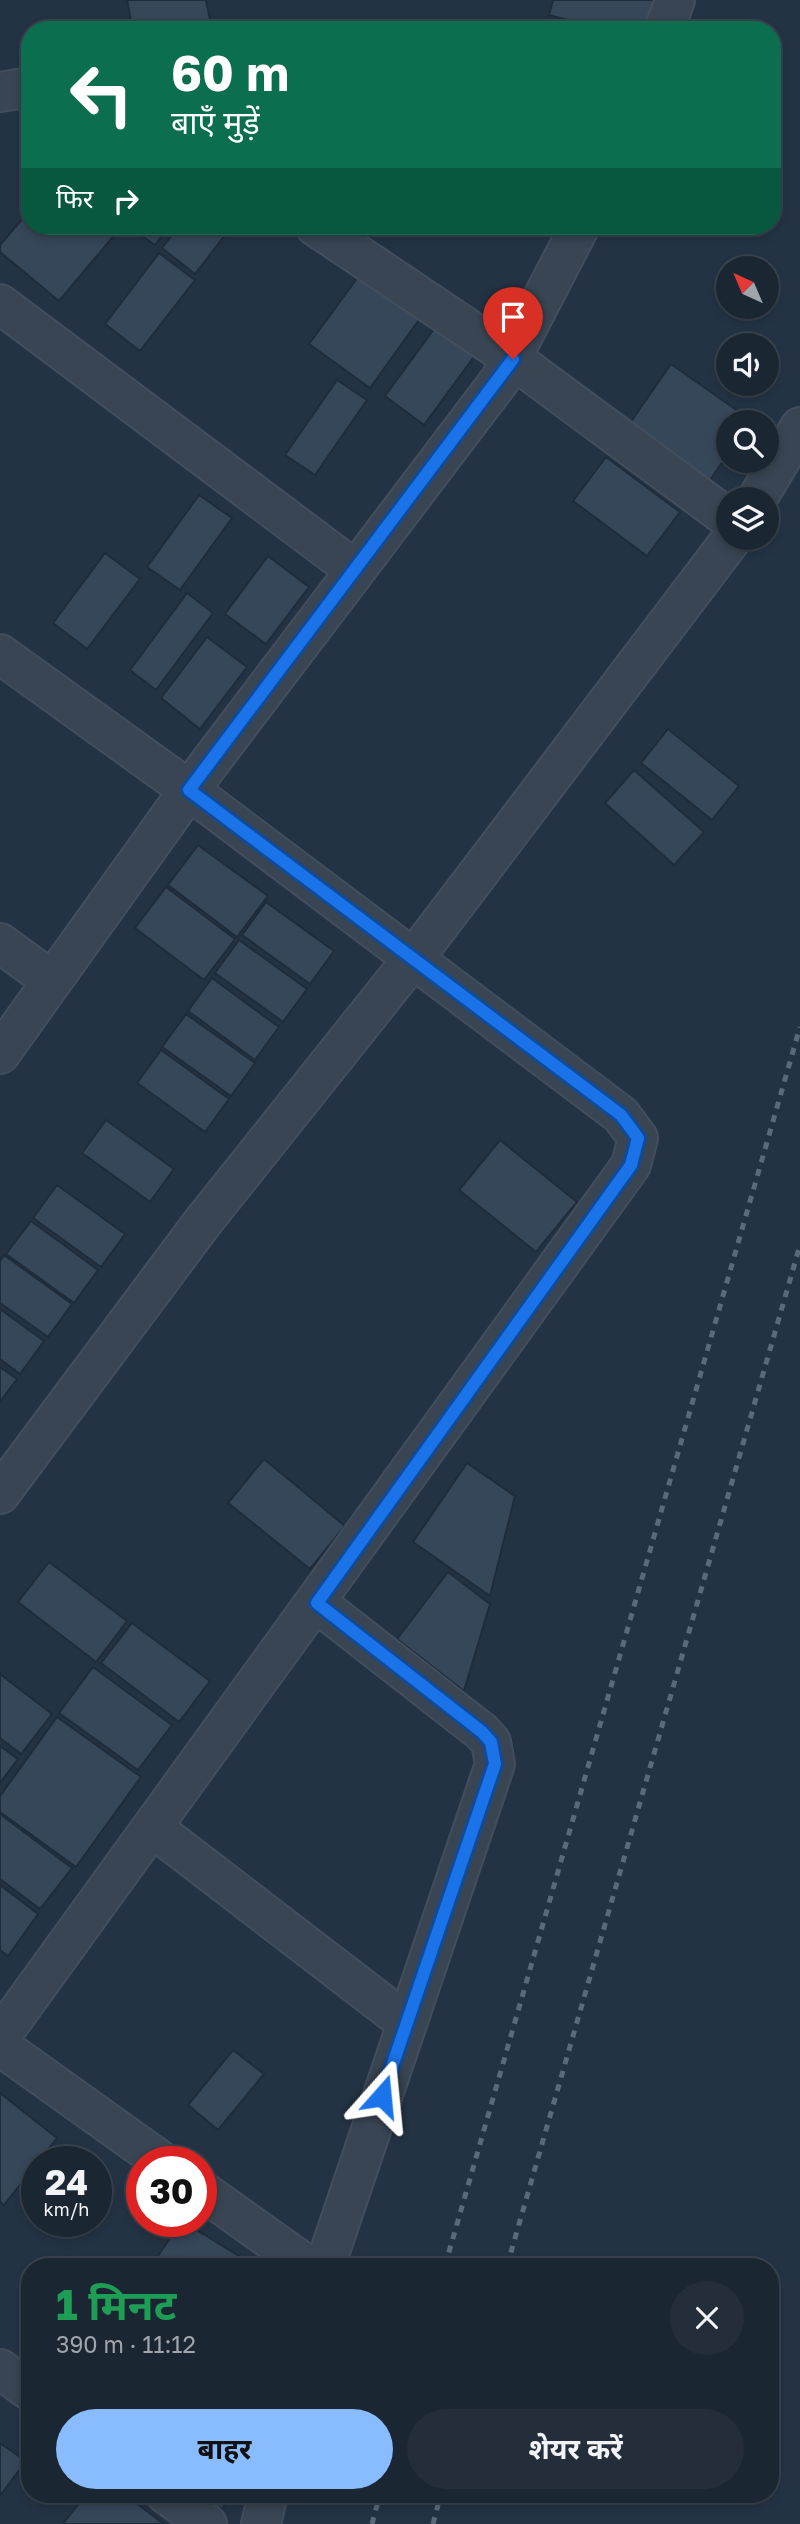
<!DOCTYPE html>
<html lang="hi">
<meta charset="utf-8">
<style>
body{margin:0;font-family:"Golos Text","Noto Sans Devanagari",sans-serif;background:#242e3b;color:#f1f3f6;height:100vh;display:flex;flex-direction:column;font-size:26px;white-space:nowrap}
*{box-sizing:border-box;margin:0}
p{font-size:23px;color:#a0a5ac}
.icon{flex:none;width:38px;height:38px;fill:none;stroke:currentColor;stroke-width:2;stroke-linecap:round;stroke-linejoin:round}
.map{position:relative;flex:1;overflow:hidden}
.details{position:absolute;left:21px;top:2258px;width:758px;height:245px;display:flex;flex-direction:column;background:#1b2633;border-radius:28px;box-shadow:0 4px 10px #0003,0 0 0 2px #39434e}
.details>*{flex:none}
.top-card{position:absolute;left:21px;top:21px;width:760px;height:214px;border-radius:28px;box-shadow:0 4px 10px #0003,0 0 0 2px #39434e;background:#0b6e4f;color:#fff;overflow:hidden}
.needle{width:46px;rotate:316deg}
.fabs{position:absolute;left:716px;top:256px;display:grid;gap:14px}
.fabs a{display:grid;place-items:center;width:63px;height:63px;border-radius:50%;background:#1b2633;box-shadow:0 4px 10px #0003,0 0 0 2px #39434e;font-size:35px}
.speed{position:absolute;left:21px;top:2146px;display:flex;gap:14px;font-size:35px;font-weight:700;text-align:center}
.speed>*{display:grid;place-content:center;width:91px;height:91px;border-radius:50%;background:#1b2633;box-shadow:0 4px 10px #0003,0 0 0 2px #39434e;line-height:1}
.speed small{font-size:18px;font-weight:400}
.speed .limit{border:10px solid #d22;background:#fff;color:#111}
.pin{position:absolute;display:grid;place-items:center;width:60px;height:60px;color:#fff;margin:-72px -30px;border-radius:50% 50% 50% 0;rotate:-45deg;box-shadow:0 0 7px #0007}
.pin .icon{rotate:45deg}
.me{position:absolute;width:77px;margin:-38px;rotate:18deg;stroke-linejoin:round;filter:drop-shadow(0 0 5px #0008)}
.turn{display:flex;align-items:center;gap:24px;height:147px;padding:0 35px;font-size:32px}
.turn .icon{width:91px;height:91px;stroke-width:2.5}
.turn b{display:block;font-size:49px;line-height:60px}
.then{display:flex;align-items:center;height:66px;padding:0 35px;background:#0003;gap:14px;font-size:26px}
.round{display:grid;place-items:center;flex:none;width:74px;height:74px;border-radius:37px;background:#242e3b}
.head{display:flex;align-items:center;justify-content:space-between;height:119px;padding:0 35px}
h1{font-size:42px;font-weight:700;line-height:52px;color:#1e9e55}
.button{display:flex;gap:14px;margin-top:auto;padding:14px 35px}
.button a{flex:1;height:80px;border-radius:42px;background:#89bbff;color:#111;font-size:28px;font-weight:700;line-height:80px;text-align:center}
.button a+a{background:#242e3b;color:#f1f3f6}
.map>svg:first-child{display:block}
.building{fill:#36475a;stroke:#1f2c3b;stroke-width:2}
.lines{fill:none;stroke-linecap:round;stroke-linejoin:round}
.minor-casing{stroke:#424e5d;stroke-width:42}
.minor{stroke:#394553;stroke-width:38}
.rail{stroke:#5a697b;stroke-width:5;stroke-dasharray:7 7;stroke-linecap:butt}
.route-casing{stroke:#114b97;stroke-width:18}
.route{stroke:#1a73e8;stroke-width:12}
</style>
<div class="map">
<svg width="800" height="2524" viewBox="0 0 800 2524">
<rect width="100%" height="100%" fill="#243344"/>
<!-- building -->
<g class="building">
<polygon points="127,0 206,0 211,25 190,30 133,30"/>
<polygon points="553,0 658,0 651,30 605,30 549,15"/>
<polygon points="30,210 30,226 110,226 117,232 59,301 0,252 0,245"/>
<polygon points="128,226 169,226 155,245"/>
<polygon points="179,226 232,226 195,274 162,248"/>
<polygon points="159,253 195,280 140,351 105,324"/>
<polygon points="361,273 421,317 370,388 309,344"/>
<polygon points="437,325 476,354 424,425 385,396"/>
<polygon points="671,364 752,421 728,422 728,454 710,480 630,423"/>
<polygon points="337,380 367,400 315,475 285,455"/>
<polygon points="606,457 680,512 647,556 573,501"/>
<polygon points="199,495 232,518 180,590 147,567"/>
<polygon points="105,553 140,579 87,649 53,623"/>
<polygon points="268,556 309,587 266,644 225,614"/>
<polygon points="187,593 213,613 156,690 130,670"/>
<polygon points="207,637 247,667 200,729 161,698"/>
<polygon points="668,729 739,786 712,820 641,763"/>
<polygon points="634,770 704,832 674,865 605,803"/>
<polygon points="198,845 268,896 237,937 168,885"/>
<polygon points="166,887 235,939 204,980 135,928"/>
<polygon points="266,902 334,951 310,984 242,935"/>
<polygon points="239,940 307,989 283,1022 215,973"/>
<polygon points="212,978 279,1027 255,1060 188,1011"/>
<polygon points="186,1014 255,1063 231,1096 162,1047"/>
<polygon points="161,1050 229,1099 205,1132 137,1083"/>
<polygon points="106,1120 174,1169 150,1202 82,1153"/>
<polygon points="500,1140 577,1202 536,1252 459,1190"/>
<polygon points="57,1185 125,1234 101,1267 33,1218"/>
<polygon points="31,1221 98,1270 74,1303 6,1254"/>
<polygon points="4,1255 72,1304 48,1337 0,1303 0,1261"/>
<polygon points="0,1309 44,1341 20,1374 0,1359"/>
<polygon points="0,1367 17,1379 0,1402"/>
<polygon points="264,1459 345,1526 310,1569 228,1503"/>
<polygon points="467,1463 515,1496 490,1596 413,1542"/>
<polygon points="49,1562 127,1621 96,1662 18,1602"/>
<polygon points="448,1572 490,1604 464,1691 397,1639"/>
<polygon points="132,1623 210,1681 179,1722 101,1663"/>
<polygon points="93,1667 172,1725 138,1770 59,1713"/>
<polygon points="0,1674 52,1714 21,1754 0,1738"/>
<polygon points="57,1717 141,1777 76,1867 0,1812 0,1796"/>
<polygon points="0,1746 18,1759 0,1783"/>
<polygon points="0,1814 72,1868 40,1909 0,1879"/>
<polygon points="0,1885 38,1914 8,1956 0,1950"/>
<polygon points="233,2050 264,2074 218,2130 188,2105"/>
<polygon points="0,2093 57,2138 4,2205 0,2202"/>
<polygon points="182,2221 247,2261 244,2266 151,2266"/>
<polygon points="0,2443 26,2461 0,2496"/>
<polygon points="86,2494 124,2494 164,2524 63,2524"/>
<polygon points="199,2494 232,2494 222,2509"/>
</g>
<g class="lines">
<defs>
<g id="minor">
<polyline points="664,30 675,0"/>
<polyline points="0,92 30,87"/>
<polyline points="315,226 513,359 728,518"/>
<polyline points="0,304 355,570"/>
<polyline points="757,499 800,427"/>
<polyline points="0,654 189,790 621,1115 638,1138 631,1165 0,2037"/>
<polyline points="0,943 52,981"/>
<polyline points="0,1054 189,790 500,380 580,226"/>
<polyline points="0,1494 202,1223 427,941 733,537"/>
<polyline points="317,1603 482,1732 491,1742 495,1764 325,2266"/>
<polyline points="153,1828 407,2023"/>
<polyline points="0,2046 161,2161"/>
<polyline points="201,2190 308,2266"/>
<polyline points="0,2369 30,2391"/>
<polyline points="166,2494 207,2524"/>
<polyline points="261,2524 268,2494"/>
</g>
</defs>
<!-- minor casing -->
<use href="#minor" class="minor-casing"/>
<!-- minor -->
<use href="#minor" class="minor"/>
<!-- rail -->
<g class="rail">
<polyline points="445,2266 800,1027"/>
<polyline points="507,2266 800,1245"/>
<polyline points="372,2524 380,2494"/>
<polyline points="433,2524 441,2494"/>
</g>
</g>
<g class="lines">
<defs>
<polyline id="route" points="382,2096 495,1764 491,1742 482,1732 317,1603 631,1165 638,1138 621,1115 189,790 513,359"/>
</defs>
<!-- route casing -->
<use href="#route" class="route-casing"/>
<!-- route -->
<use href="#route" class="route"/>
</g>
</svg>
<div class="fabs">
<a><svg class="needle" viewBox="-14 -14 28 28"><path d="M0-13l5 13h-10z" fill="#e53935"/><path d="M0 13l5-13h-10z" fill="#a0a5ac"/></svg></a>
<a><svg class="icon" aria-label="sound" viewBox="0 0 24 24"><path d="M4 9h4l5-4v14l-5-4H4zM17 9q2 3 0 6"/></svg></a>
<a><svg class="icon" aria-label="search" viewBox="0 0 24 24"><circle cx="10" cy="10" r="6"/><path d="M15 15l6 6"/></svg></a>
<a><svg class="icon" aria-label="layers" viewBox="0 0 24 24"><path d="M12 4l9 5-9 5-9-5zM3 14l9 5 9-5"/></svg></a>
</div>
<div class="speed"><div>24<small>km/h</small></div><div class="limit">30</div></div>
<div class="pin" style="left:513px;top:359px;background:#d93025"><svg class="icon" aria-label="arrive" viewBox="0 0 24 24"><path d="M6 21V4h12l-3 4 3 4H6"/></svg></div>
<svg class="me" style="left:382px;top:2096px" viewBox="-20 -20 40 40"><path d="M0-17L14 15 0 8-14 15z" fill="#1a73e8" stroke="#fff" stroke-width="4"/></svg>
<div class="top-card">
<div class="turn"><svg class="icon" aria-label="left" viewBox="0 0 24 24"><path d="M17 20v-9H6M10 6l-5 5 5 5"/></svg><div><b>60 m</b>बाएँ मुड़ें</div></div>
<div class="then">फिर<svg class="icon" aria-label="right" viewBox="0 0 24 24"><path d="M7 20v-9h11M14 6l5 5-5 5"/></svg></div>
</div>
<section class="details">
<div class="head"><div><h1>1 मिनट</h1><p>390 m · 11:12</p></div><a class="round"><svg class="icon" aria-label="close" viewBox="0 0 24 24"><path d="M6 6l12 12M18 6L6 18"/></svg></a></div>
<div class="button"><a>बाहर</a><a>शेयर करें</a></div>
</section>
</div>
